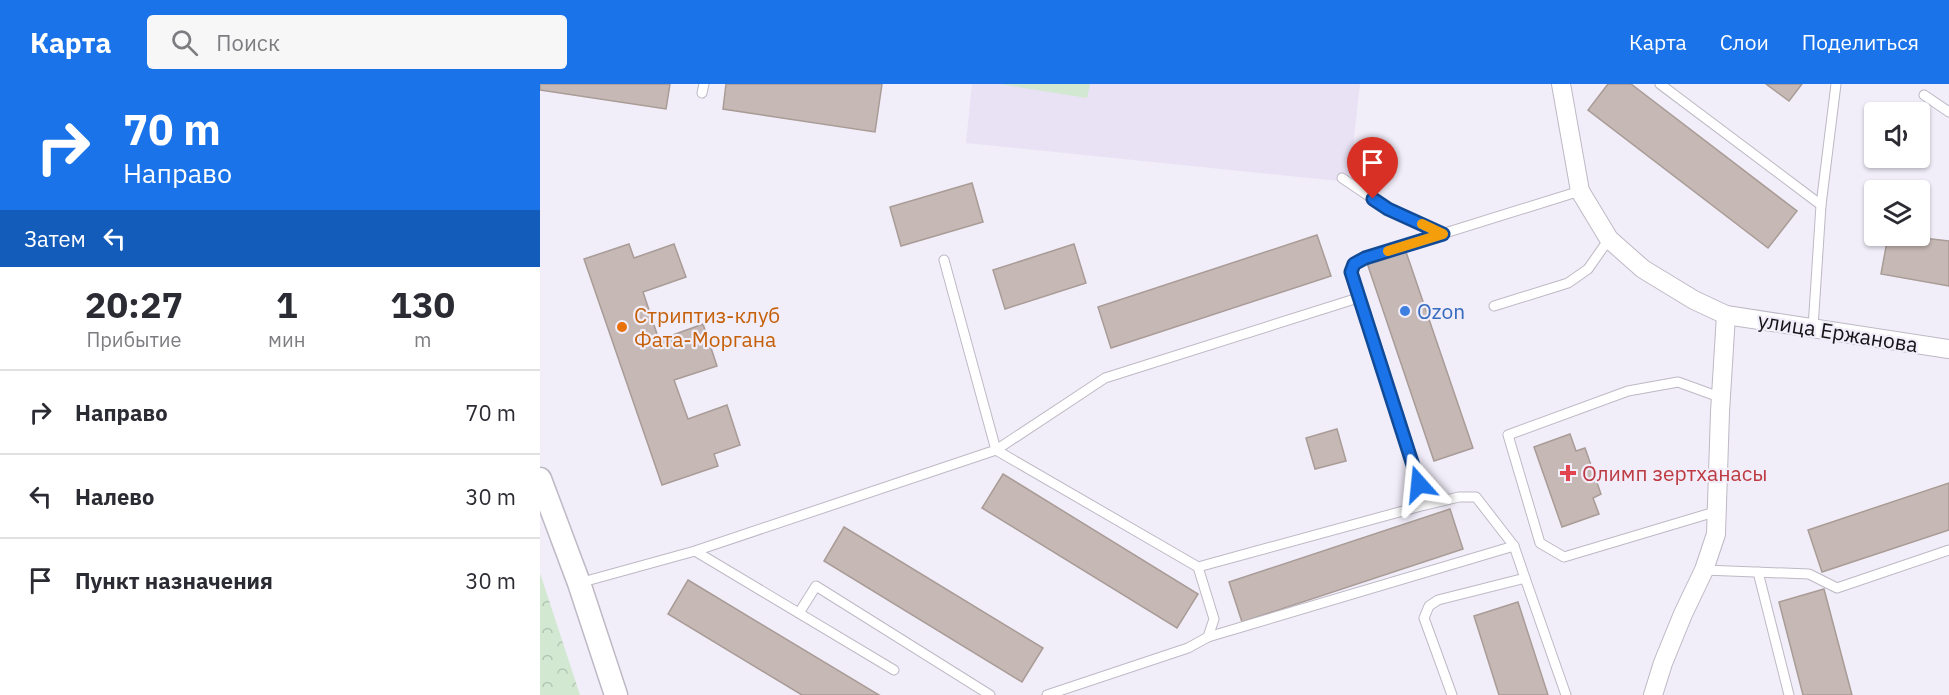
<!DOCTYPE html>
<html lang="ru">
<meta charset="utf-8">
<style>
body{margin:0;font-family:"IBM Plex Sans",sans-serif;background:#f7f7f7;color:#2b2b33;height:100vh;display:flex;flex-direction:column;font-size:22px;white-space:nowrap}
*{box-sizing:border-box;margin:0}
p{font-size:20px;color:#7c7c81}
.icon{flex:none;width:33px;height:33px;fill:none;stroke:currentColor;stroke-width:2;stroke-linecap:round;stroke-linejoin:round}
.map{position:relative;flex:1;overflow:hidden}
.side{display:flex;flex-direction:column;background:#fff;width:540px}
.side>*{flex:none}
.top-card{background:#1a73e8;color:#fff;overflow:hidden}
.buttons{position:absolute;left:1324px;top:18px;display:grid;gap:12px}
.buttons a{display:grid;place-items:center;width:66px;height:66px;border-radius:6px;background:#fff;box-shadow:0 2px 4px #0004;font-size:30px}
.pin{position:absolute;display:grid;place-items:center;width:51px;height:51px;color:#fff;margin:-62px -26px;border-radius:50% 50% 50% 0;rotate:-45deg;box-shadow:0 0 6px #0007}
.pin .icon{rotate:45deg}
.me{position:absolute;width:66px;margin:-33px;rotate:342deg;stroke-linejoin:round;filter:drop-shadow(0 0 4px #0008)}
.turn{display:flex;align-items:center;gap:21px;height:126px;padding:0 24px;font-size:27px}
.turn .icon{width:78px;height:78px;stroke-width:2.5}
.turn b{display:block;font-size:42px;line-height:51px}
.then{display:flex;align-items:center;height:57px;padding:0 24px;background:#0003;gap:12px;font-size:22px}
.eta{display:flex;justify-content:space-evenly;align-items:center;height:102px;text-align:center}
.eta b{font-size:36px;font-weight:700;line-height:42px}
ul{padding:0;list-style:none}
li{display:flex;align-items:center;gap:18px;height:84px;padding:0 24px;border-top:2px solid #e1e1e2}
li div{flex:1}
li b{display:block;font-size:22px}
li em{font-style:normal}
header{display:flex;align-items:center;gap:36px;box-sizing:border-box;height:84px;padding:0 30px;background:#1a73e8;color:#fff}
header strong{font-size:28px}
nav{display:flex;gap:33px;margin-inline-start:auto;font-size:21px}
.search{width:420px;height:54px;background:#f7f7f7;display:flex;align-items:center;gap:15px;box-sizing:border-box;padding:0 21px;border-radius:6px;color:#7c7c81;font-size:22px}
main{display:flex;flex:1;min-height:0}
.map>svg:first-child{display:block}
.built{fill:#e9e2f5}
.park{fill:url(#park-crowns)}
.pitch{fill:#d2e8d1}
.building{fill:#c6b8b4;stroke:#a99c97;stroke-width:1.5}
.lines{fill:none;stroke-linecap:round;stroke-linejoin:round}
.service-casing{stroke:#beb9c5;stroke-width:11}
.minor-casing{stroke:#beb9c5;stroke-width:20}
.tertiary-casing{stroke:#beb9c5;stroke-width:25}
.service{stroke:#fff;stroke-width:9}
.minor{stroke:#fff;stroke-width:18}
.tertiary{stroke:#fff;stroke-width:22}
.route-casing{stroke:#114b97;stroke-width:15}
.route{stroke:#1a73e8;stroke-width:10}
.slow{stroke:#f59e0b;stroke-width:10}
.shop-dot{fill:#3f7fe0;stroke:#f1edf9;stroke-width:2}
.food-dot{fill:#e8710a;stroke:#f1edf9;stroke-width:2}
.health-dot{fill:#e0444e;stroke:#f1edf9;stroke-width:2}
.labels{text-anchor:middle;dominant-baseline:central;stroke-width:4.5;stroke-linejoin:round;paint-order:stroke}
.shop-label{font-size:21px;fill:#366cbe;stroke:#f1edf9;text-anchor:start}
.food-label{font-size:21px;fill:#c56008;stroke:#f1edf9;text-anchor:start}
.street-label{font-size:21px;fill:#151317;stroke:#f1edf9}
.health-label{font-size:21px;fill:#be3a42;stroke:#f1edf9;text-anchor:start}
</style>
<header>
<strong>Карта</strong>
<div class="search"><svg class="icon" aria-label="search" viewBox="0 0 24 24"><circle cx="10" cy="10" r="6"/><path d="M15 15l6 6"/></svg>Поиск</div>
<nav><a>Карта</a><a>Слои</a><a>Поделиться</a></nav>
</header>
<main>
<section class="side">
<div class="top-card">
<div class="turn"><svg class="icon" aria-label="right" viewBox="0 0 24 24"><path d="M7 20v-9h11M14 6l5 5-5 5"/></svg><div><b>70 m</b>Направо</div></div>
<div class="then">Затем<svg class="icon" aria-label="left" viewBox="0 0 24 24"><path d="M17 20v-9H6M10 6l-5 5 5 5"/></svg></div>
</div>
<div class="eta">
<div><b>20:27</b><p>Прибытие</p></div>
<div><b>1</b><p>мин</p></div>
<div><b>130</b><p>m</p></div>
</div>
<ul>
<li><svg class="icon" aria-label="right" viewBox="0 0 24 24"><path d="M7 20v-9h11M14 6l5 5-5 5"/></svg><div><b>Направо</b></div><em>70 m</em></li>
<li><svg class="icon" aria-label="left" viewBox="0 0 24 24"><path d="M17 20v-9H6M10 6l-5 5 5 5"/></svg><div><b>Налево</b></div><em>30 m</em></li>
<li><svg class="icon" aria-label="arrive" viewBox="0 0 24 24"><path d="M6 21V4h12l-3 4 3 4H6"/></svg><div><b>Пункт назначения</b></div><em>30 m</em></li>
</ul>
</section>
<div class="map">
<svg width="1409" height="611" viewBox="0 0 1409 611">
<defs>
<pattern id="park-crowns" width="20" height="18" patternUnits="userSpaceOnUse" patternTransform="scale(1.5)"><rect width="20" height="18" fill="#d2e8d1"/><path d="M2 6a3 3 0 1 1 6 0M12 15a3 3 0 1 1 6 0" fill="none" stroke="#b3c6b3"/></pattern>
</defs>
<rect width="100%" height="100%" fill="#f1edf9"/>
<!-- built -->
<polygon class="built" points="432,0 820,0 809,98 426,59"/>
<!-- park -->
<polygon class="park" points="0,489 40,611 0,611"/>
<!-- pitch -->
<polygon class="pitch" points="459,0 550,0 547,14"/>
<!-- building -->
<g class="building">
<polygon points="0,0 130,0 126,25 0,6"/>
<polygon points="186,0 342,0 335,48 183,25"/>
<polygon points="1068,0 1091,0 1257,127 1228,164 1048,26"/>
<polygon points="1226,0 1262,0 1249,17"/>
<polygon points="432,99 443,138 361,162 350,123"/>
<polygon points="777,151 791,192 571,264 558,223"/>
<polygon points="1348,152 1366,152 1409,157 1409,202 1341,190"/>
<polygon points="89,160 94,174 134,160 146,193 103,208 119,256 163,240 177,282 134,296 148,335 187,321 200,361 174,370 178,382 122,401 44,175"/>
<polygon points="534,160 546,199 465,225 453,186"/>
<polygon points="864,162 933,364 894,377 826,176"/>
<polygon points="797,345 806,377 775,385 766,354"/>
<polygon points="1030,350 1036,367 1045,364 1061,410 1053,414 1059,430 1022,443 994,363"/>
<polygon points="463,390 658,510 637,544 442,424"/>
<polygon points="1409,399 1409,446 1282,488 1268,446"/>
<polygon points="910,425 923,465 702,538 689,498"/>
<polygon points="304,443 503,564 482,598 284,477"/>
<polygon points="148,496 339,611 262,611 128,530"/>
<polygon points="1284,505 1312,611 1263,611 1239,518"/>
<polygon points="978,518 1008,611 959,611 934,532"/>
</g>
<g class="lines">
<defs>
<g id="service">
<polyline points="1120,0 1281,121"/>
<polyline points="162,9 164,0"/>
<polyline points="1384,11 1409,28"/>
<polyline points="802,94 848,125 903,150"/>
<path d="M818,214C813,194 804,185 825,174L1040,107"/>
<polyline points="954,222 1028,199 1048,185 1069,155"/>
<polyline points="1273,244 1281,121 1296,0"/>
<polyline points="885,421 919,413 936,413 974,462 985,494 898,516 889,522 884,534 912,611"/>
<polyline points="1178,427 1024,473 1000,459 968,351 1088,307 1138,298 1182,314"/>
<polyline points="155,467 354,586"/>
<polyline points="1164,486 1269,490 1297,504 1409,466"/>
<polyline points="1218,488 1249,611"/>
<polyline points="985,494 1026,611"/>
<polyline points="39,499 155,467 456,366 658,483 885,421 818,214 565,294 456,366 404,176"/>
<polyline points="259,529 276,502 450,611"/>
<polyline points="668,553 974,462"/>
<polyline points="507,611 648,564 668,553 674,535 658,483"/>
</g>
<g id="minor">
<polyline points="1021,0 1040,107 1069,155 1103,185 1154,216 1186,231 1409,265"/>
<polyline points="1113,611 1123,579 1143,530 1164,486 1176,450 1180,328 1186,231"/>
</g>
<polyline id="tertiary" points="0,395 39,499 76,611"/>
</defs>
<!-- service casing -->
<use href="#service" class="service-casing"/>
<!-- minor casing -->
<use href="#minor" class="minor-casing"/>
<!-- tertiary casing -->
<use href="#tertiary" class="tertiary-casing"/>
<!-- service -->
<use href="#service" class="service"/>
<!-- minor -->
<use href="#minor" class="minor"/>
<!-- tertiary -->
<use href="#tertiary" class="tertiary"/>
</g>
<g class="lines">
<defs>
<polyline id="route" points="833,115 848,125 903,150 825,174 814,180 811,188 879,400"/>
</defs>
<!-- route casing -->
<use href="#route" class="route-casing"/>
<!-- route -->
<use href="#route" class="route"/>
<!-- slow -->
<polyline class="slow" points="848,167 903,150 882,140"/>
</g>
<!-- markers -->
<circle class="shop-dot" cx="865" cy="227" r="6"/>
<circle class="food-dot" cx="82" cy="243" r="6"/>
<path class="health-dot" d="M1025 380h6v6h6v6h-6v6h-6v-6h-6v-6h6z"/>
<g class="labels">
<!-- shop labels -->
<g class="shop-label">
<text x="877" y="227">Ozon</text>
</g>
<!-- food labels -->
<g class="food-label">
<text x="94" y="231">Стриптиз-клуб<tspan x="94" dy="24">Фата-Моргана</tspan></text>
</g>
<!-- street labels -->
<g class="street-label">
<text transform="translate(1298 248) rotate(9)">улица Ержанова</text>
</g>
<!-- health labels -->
<g class="health-label">
<text x="1042" y="389">Олимп зертханасы</text>
</g>
</g>
</svg>
<div class="buttons">
<a><svg class="icon" aria-label="sound" viewBox="0 0 24 24"><path d="M4 9h4l5-4v14l-5-4H4zM17 9q2 3 0 6"/></svg></a>
<a><svg class="icon" aria-label="layers" viewBox="0 0 24 24"><path d="M12 4l9 5-9 5-9-5zM3 14l9 5 9-5"/></svg></a>
</div>
<div class="pin" style="left:833px;top:115px;background:#d93025"><svg class="icon" aria-label="arrive" viewBox="0 0 24 24"><path d="M6 21V4h12l-3 4 3 4H6"/></svg></div>
<svg class="me" style="left:879px;top:400px" viewBox="-20 -20 40 40"><path d="M0-17L14 15 0 8-14 15z" fill="#1a73e8" stroke="#fff" stroke-width="4"/></svg>
</div>
</main>
